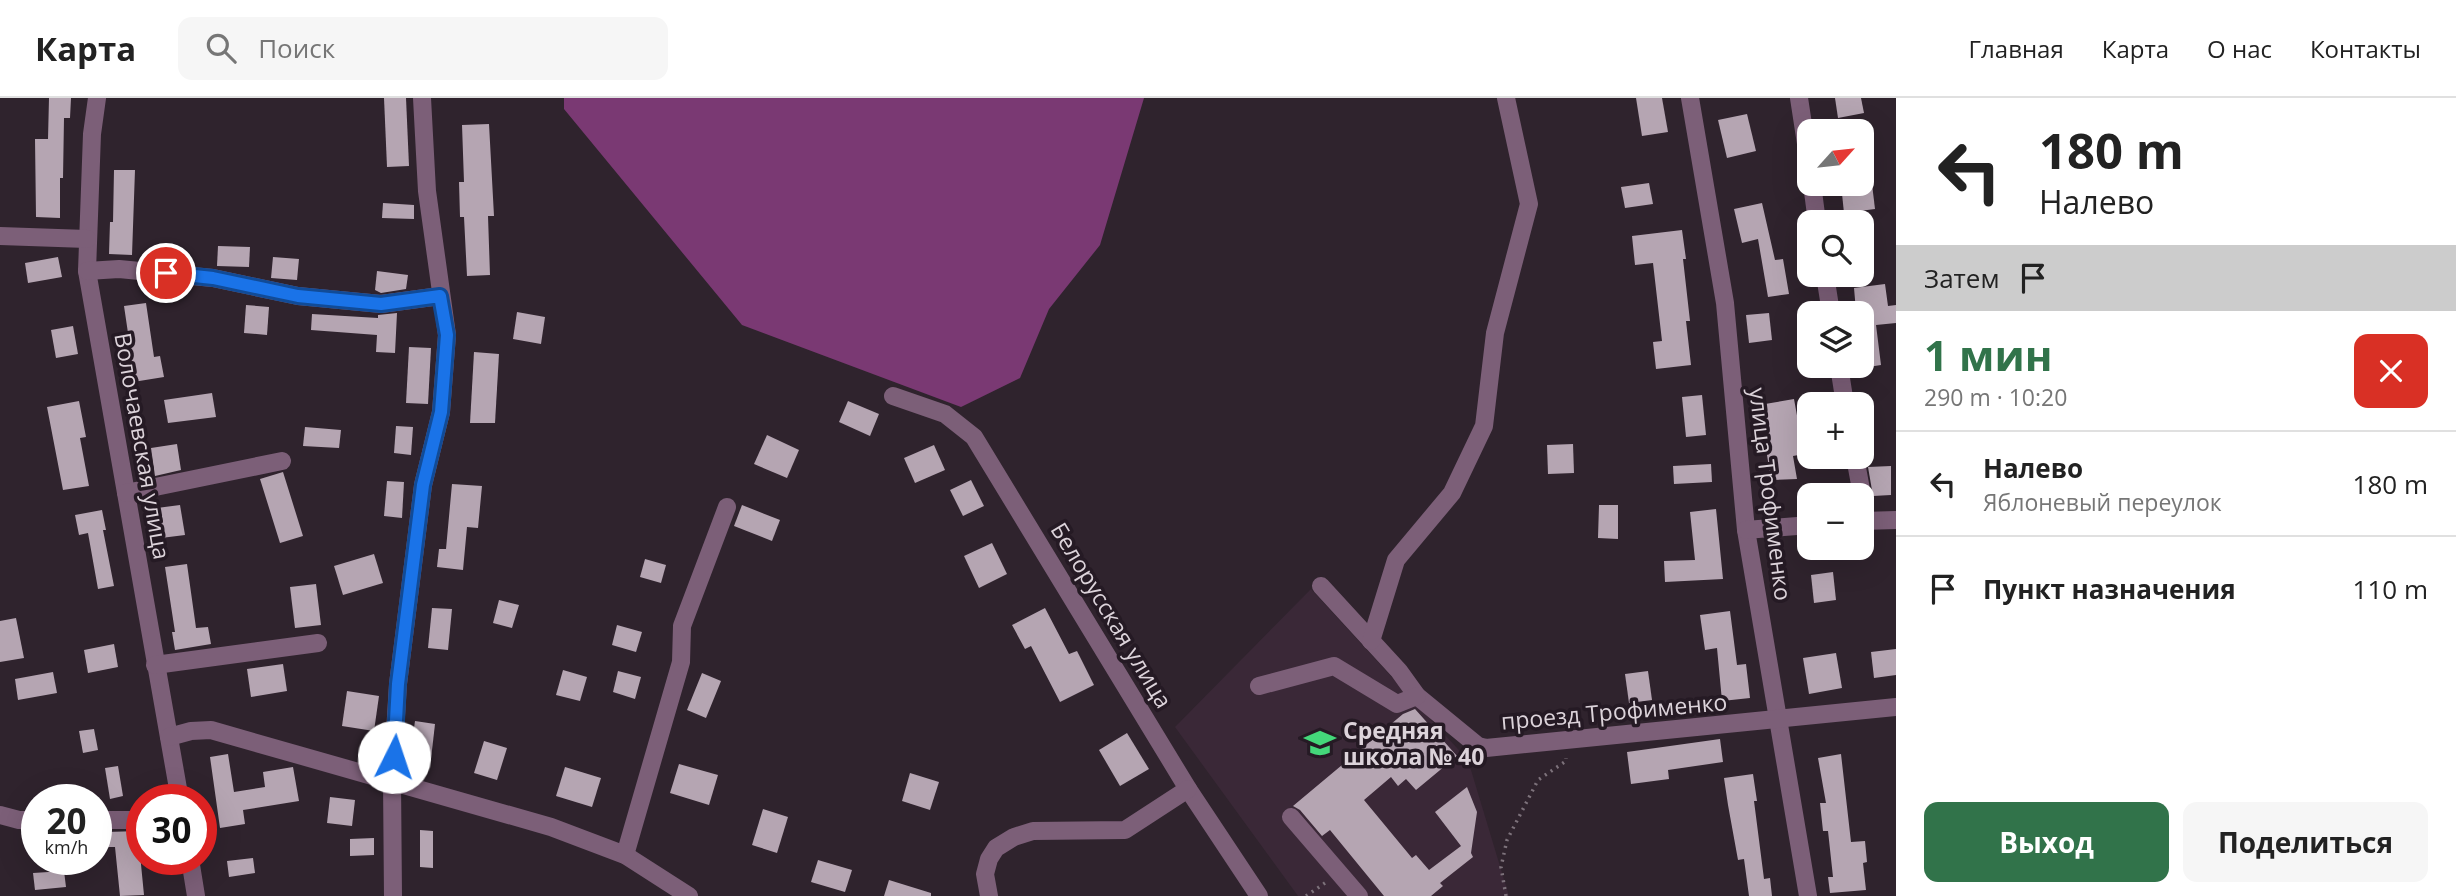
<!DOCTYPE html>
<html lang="ru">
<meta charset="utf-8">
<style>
body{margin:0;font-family:"Open Sans",sans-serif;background:#f6f6f6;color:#222;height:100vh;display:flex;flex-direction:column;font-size:26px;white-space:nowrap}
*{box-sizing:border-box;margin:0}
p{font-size:23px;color:#767676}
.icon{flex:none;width:38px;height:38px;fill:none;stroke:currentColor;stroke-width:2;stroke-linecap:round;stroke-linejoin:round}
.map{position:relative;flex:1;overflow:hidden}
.details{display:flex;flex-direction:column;background:#fff;width:560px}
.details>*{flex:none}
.hud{background:#fff;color:#222;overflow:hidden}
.needle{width:46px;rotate:63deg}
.controls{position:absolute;left:1797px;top:21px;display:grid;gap:14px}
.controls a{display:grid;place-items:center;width:77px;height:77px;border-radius:14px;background:#fff;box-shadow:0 7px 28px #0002;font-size:35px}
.speed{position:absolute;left:21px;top:686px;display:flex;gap:14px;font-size:35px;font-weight:700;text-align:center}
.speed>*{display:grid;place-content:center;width:91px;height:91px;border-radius:50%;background:#fff;box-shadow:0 7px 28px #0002;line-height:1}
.speed small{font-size:18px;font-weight:400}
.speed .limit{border:10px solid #d22;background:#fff;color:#111}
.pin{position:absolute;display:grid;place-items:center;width:60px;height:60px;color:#fff;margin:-30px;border:4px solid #fff;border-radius:50%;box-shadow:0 2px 7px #0007}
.me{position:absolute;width:77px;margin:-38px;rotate:4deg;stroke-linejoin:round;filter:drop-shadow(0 0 5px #0008)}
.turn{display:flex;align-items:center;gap:24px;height:147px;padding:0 28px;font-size:32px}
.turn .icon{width:91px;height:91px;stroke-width:2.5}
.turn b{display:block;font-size:49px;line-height:60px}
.then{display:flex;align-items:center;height:66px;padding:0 28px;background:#0003;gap:14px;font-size:26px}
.round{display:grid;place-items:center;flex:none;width:74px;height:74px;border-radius:14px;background:#f6f6f6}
.headline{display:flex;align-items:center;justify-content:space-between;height:119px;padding:0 28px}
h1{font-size:42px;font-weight:700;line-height:52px;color:#31734a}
.primary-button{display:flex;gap:14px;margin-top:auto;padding:14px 28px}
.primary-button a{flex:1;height:80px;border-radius:14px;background:#31734a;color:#fff;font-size:28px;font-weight:700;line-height:80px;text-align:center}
.primary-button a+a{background:#f6f6f6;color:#222}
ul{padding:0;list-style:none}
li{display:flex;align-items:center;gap:21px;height:105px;padding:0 28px;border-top:2px solid #e0e0e0}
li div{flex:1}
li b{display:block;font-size:26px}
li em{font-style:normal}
header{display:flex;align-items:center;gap:42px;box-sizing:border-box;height:98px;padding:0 35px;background:#fff;border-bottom:2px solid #e0e0e0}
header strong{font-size:33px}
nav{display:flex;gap:38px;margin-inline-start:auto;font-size:24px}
.search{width:490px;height:63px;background:#f6f6f6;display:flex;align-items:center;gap:18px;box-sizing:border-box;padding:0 24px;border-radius:14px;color:#767676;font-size:26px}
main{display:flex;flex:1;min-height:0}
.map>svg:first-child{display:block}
.built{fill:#3a2837}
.forest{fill:#7a3973}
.building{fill:#b5a5b2}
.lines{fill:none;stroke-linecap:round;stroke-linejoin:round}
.path{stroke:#7d727b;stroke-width:3.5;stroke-dasharray:2 5;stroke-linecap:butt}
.minor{stroke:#7c5f78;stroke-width:18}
.route-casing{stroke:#114b97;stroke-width:18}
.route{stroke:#1a73e8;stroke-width:12}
.labels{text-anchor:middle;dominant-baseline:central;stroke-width:7;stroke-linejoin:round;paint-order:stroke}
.street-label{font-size:23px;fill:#dcd3da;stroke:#251a24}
.poi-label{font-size:23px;font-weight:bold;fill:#dcd3da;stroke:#251a24;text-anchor:start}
</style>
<header>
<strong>Карта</strong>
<div class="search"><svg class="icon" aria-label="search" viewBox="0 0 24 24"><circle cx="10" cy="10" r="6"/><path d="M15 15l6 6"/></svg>Поиск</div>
<nav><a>Главная</a><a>Карта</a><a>О нас</a><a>Контакты</a></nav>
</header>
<main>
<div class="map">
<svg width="1896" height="798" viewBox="0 0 1896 798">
<rect width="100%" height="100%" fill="#2f232d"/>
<!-- built -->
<polygon class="built" points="1311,491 1468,662 1509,798 1298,798 1175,629"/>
<!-- forest -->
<polygon class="forest" points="564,0 1144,0 1100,147 1049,211 1020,280 961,309 742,227 564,11"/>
<!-- building -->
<g class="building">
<polygon points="49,0 71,0 70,20 64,20 63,80 60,80 60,120 36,119 35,41 48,41"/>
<polygon points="384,0 406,0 409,68 387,69"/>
<polygon points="1636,0 1662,0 1668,34 1642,38"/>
<polygon points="1835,0 1861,0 1864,15 1838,20"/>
<polygon points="1747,16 1756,53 1727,60 1718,22"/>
<polygon points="489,26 494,118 488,118 490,177 467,178 464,119 460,119 459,84 464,84 462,27"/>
<polygon points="114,72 135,72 132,157 109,156 110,124 113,124"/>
<polygon points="1649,85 1653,106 1625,110 1621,89"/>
<polygon points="1841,86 1872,86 1875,111 1844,115"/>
<polygon points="383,105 414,107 414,121 382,120"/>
<polygon points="1762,105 1775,162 1783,161 1789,196 1768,199 1758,141 1742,145 1734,111"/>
<polygon points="1682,132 1686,161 1683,161 1690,223 1686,223 1691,267 1656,271 1653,244 1662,243 1653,165 1635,167 1632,138"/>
<polygon points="218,148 250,149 249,169 217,168"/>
<polygon points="58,159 62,179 28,185 25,165"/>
<polygon points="273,159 299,161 297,182 271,180"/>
<polygon points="377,173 408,177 406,191 381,195 375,192"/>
<polygon points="1885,186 1888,208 1896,207 1896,225 1876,227 1881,267 1862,270 1862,212 1856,213 1854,190"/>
<polygon points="146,205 154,259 160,258 164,279 133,284 130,263 132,262 124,208"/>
<polygon points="246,207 269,209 267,237 244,235"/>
<polygon points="517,214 545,219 541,246 513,241"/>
<polygon points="397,215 395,255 376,254 377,237 311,232 312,216 378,220 378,217"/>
<polygon points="1769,215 1772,242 1749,245 1746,217"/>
<polygon points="73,228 78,256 56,260 51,232"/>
<polygon points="409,249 431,250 428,306 406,305"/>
<polygon points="474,254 499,256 495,325 470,325"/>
<polygon points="212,295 216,319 168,325 164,302"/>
<polygon points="1702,297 1706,337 1686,339 1682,299"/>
<polygon points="1794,301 1804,356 1793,358 1797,381 1771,382 1759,307"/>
<polygon points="79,303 86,339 80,340 89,388 63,392 47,309"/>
<polygon points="848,303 879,316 870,338 839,324"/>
<polygon points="396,328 413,329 411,357 394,355"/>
<polygon points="305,329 341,332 339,350 303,348"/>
<polygon points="767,337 799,352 787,380 754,366"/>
<polygon points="177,346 181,372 155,378 151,350"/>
<polygon points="1573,346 1574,375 1548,376 1547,347"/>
<polygon points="934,347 945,372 915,385 904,360"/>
<polygon points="1711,366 1712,384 1674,386 1673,368"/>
<polygon points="1891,368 1891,397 1873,398 1868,369"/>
<polygon points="283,374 303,438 280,445 260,381"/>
<polygon points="971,382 984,408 963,418 950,392"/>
<polygon points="387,383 404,384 402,420 384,418"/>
<polygon points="452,386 482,388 478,430 467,429 463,472 437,469 439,451 446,451"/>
<polygon points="180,407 185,437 161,440 157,410"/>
<polygon points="742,407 780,422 772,443 734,428"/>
<polygon points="1599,407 1618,407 1618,441 1598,440"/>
<polygon points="1716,411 1723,481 1665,484 1664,463 1695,462 1690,414"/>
<polygon points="102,412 106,432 103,432 114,488 98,491 88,435 79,437 75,417"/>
<polygon points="992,445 1007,476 979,490 964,458"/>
<polygon points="374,456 383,485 343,497 334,468"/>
<polygon points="645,461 666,467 661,485 640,479"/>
<polygon points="187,466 196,530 208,529 211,546 175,552 172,534 175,534 165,469"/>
<polygon points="1833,474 1836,502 1814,505 1811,477"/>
<polygon points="316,486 321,527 295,530 290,489"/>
<polygon points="499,502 519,507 512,530 493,525"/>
<polygon points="432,510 452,511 448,552 428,550"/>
<polygon points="1045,510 1069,556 1077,553 1094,587 1060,604 1031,548 1025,551 1012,527"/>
<polygon points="1730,513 1737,567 1746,566 1750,600 1722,603 1717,550 1705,552 1700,517"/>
<polygon points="16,520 24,560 0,564 0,523"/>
<polygon points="617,527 642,534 636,554 612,547"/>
<polygon points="114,546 118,569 88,575 84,552"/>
<polygon points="1896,551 1896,577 1874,580 1871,554"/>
<polygon points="1836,555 1842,590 1809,596 1803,560"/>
<polygon points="283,566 287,593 251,599 247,571"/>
<polygon points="563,572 587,579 580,603 556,597"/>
<polygon points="618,573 641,579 635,601 613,594"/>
<polygon points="1648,573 1652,602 1629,605 1625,576"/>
<polygon points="53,574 57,595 18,602 15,581"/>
<polygon points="702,575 721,583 706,620 687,612"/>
<polygon points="347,593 379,598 374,633 342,628"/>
<polygon points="1415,611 1457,658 1416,692 1406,681 1398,688 1391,679 1364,702 1412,760 1416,757 1429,772 1461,748 1435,714 1467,689 1477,714 1471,755 1473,759 1440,785 1443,788 1431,798 1384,798 1330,732 1322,738 1300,712 1293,708 1403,616"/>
<polygon points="415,623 435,626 431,661 410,658"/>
<polygon points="94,631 98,652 83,655 79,633"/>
<polygon points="1127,635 1149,671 1120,688 1099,652"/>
<polygon points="1720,641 1723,664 1668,672 1669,681 1631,686 1627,654"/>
<polygon points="484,643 507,650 497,682 474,675"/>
<polygon points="228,656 234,694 265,689 263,674 293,669 299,703 243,712 245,726 220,730 210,659"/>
<polygon points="1841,656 1851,744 1865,743 1867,764 1863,765 1866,792 1830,795 1828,779 1833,779 1828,733 1823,733 1820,705 1826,705 1818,660"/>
<polygon points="679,666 718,677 709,707 670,695"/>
<polygon points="118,668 123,698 110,701 105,670"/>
<polygon points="565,669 601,680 592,709 556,698"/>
<polygon points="910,675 939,684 930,712 902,703"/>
<polygon points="1753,676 1757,703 1754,703 1764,781 1770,780 1772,798 1749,798 1744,761 1738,762 1728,707 1724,680"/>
<polygon points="330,699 355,702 352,728 327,725"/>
<polygon points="763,711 788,719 777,755 752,747"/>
<polygon points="420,732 433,733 433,770 420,769"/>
<polygon points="141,733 142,746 139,746 144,797 120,798 115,749 106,749 105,734"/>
<polygon points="374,740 374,757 350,758 350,741"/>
<polygon points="253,760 255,775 229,779 227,763"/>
<polygon points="818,762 852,772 845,794 811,784"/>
<polygon points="64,773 66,789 35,792 33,775"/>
<polygon points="889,782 931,795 931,798 884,798"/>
</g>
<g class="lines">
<!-- path -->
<g class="path">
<polyline points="1306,798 1325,785"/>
<polyline points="1506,798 1501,769 1507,742 1538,682 1566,663 1566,660"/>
</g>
<!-- minor -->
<g class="minor">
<polyline points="97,0 92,36 87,173 180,702"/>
<polyline points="1690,0 1725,205 1746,432 1808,798"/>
<polyline points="1799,0 1810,72"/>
<polyline points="1812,86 1817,124"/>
<polyline points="0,138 87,141"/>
<polyline points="87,173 119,171 213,180 298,198 381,206 440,198"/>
<polyline points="1825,177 1831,215"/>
<polyline points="1839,268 1845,306"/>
<polyline points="893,298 945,316 974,339 1188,691 1259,798"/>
<polyline points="1855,359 1862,397"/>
<polyline points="126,395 282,363"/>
<polyline points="1862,423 1896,422"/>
<polyline points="1746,432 1810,427"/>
<polyline points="1321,488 1399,573 1417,598 1478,648 1486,650 1896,609"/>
<polyline points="1371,543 1396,462 1452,395 1484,328 1495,235 1529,106 1506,0"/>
<polyline points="155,567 318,545"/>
<polyline points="1259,588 1334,568 1397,606 1417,598"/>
<polyline points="169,639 191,633 211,632 551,729 625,757 689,798"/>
<polyline points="0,717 19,722 37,722"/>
<polyline points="1291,719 1359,798"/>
<polyline points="96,722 142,722"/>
<polyline points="625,757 681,564 682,528 727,409"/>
<polyline points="190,761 196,798"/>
<polyline points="393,798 392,683 398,586 423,387 441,314 447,237 427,93 422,0"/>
<polyline points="989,798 985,776 989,761 996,750 1014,739 1033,733 1125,732 1188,691"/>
</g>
</g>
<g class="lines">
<defs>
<polyline id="route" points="166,175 213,180 298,198 381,206 440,198 447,237 441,314 423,387 398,586 394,659"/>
</defs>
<!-- route casing -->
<use href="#route" class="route-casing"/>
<!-- route -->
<use href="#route" class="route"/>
</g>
<!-- icons -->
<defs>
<symbol id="school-bare" viewBox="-9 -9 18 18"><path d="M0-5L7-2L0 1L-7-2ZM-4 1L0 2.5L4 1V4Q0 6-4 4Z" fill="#44d77a" stroke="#251a24" stroke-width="2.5" paint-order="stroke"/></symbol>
</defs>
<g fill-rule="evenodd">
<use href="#school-bare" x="1298" y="623" width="44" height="44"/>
</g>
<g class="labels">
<!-- street labels -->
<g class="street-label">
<text transform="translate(143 348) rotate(80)">Волочаевская улица</text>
<text transform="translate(1771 396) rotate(83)">улица Трофименко</text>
<text transform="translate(1112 517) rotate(59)">Белорусская улица</text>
<text transform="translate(1614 613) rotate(-5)">проезд Трофименко</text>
</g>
<!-- poi labels -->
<g class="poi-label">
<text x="1343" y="632">Средняя<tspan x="1343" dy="26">школа № 40</tspan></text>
</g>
</g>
</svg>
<div class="controls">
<a><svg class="needle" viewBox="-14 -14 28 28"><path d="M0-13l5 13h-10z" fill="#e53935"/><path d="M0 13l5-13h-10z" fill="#767676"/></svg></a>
<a><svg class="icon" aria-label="search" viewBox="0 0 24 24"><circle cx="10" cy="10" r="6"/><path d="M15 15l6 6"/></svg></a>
<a><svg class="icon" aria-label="layers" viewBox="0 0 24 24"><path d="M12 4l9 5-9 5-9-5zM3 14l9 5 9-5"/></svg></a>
<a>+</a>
<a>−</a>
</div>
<div class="speed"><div>20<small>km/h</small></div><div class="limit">30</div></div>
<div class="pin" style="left:166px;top:175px;background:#d93025"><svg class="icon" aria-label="arrive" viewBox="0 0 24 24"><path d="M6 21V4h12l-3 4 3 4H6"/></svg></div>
<svg class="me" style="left:394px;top:659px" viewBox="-20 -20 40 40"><circle r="19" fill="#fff"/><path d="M0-13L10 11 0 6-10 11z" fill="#1a73e8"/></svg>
</div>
<section class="details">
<div class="hud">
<div class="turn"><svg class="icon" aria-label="left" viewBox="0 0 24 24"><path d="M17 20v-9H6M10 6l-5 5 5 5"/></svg><div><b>180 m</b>Налево</div></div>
<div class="then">Затем<svg class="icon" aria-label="arrive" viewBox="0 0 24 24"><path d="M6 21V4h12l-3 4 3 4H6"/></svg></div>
</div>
<div class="headline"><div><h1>1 мин</h1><p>290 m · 10:20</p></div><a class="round" style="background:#d93025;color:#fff"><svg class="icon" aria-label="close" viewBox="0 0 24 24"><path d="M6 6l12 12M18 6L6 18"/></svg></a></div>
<ul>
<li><svg class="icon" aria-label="left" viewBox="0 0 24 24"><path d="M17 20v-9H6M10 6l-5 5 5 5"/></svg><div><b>Налево</b><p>Яблоневый переулок</p></div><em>180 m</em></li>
<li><svg class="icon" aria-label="arrive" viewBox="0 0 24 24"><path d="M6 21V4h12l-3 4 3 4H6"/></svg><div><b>Пункт назначения</b></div><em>110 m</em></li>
</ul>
<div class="primary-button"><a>Выход</a><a>Поделиться</a></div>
</section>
</main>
